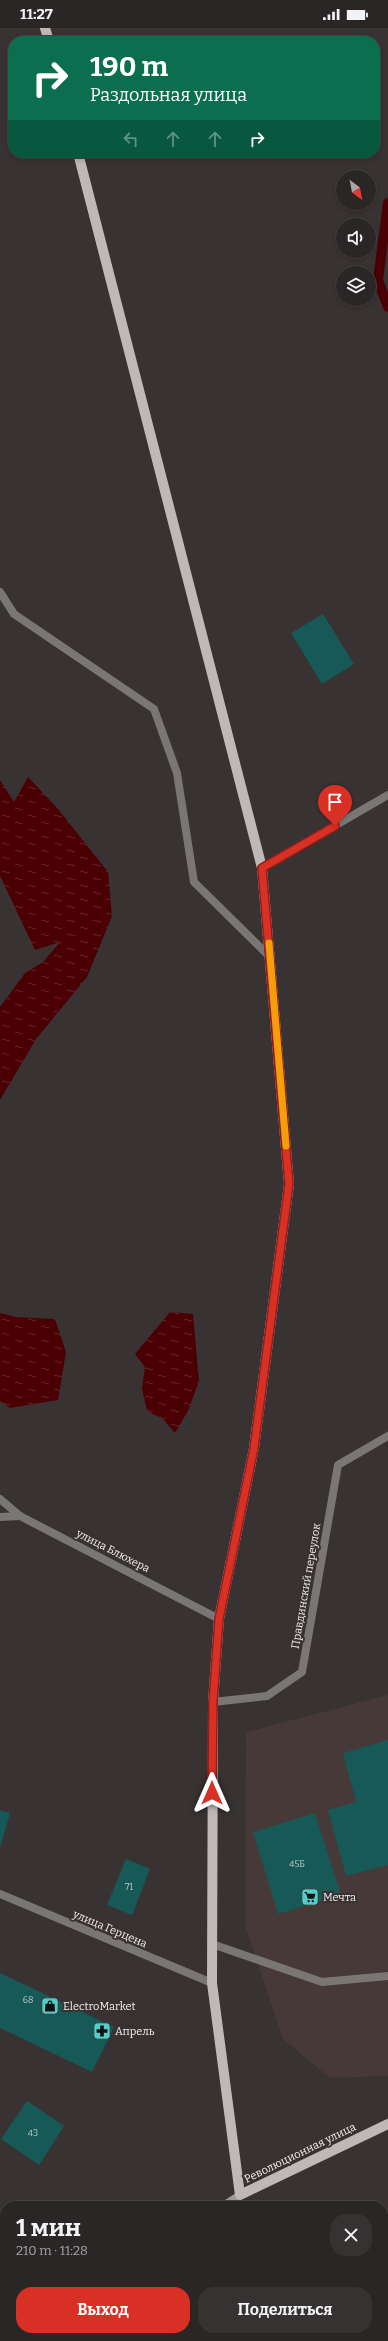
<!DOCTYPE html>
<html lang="ru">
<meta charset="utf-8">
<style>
body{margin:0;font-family:Bitter,serif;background:#373232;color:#f1f3f6;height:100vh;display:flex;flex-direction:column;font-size:15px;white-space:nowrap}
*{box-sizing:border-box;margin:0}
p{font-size:13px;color:#a6a5a7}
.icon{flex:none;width:22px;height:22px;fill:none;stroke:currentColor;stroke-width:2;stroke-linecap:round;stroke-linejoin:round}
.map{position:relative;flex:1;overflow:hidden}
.drawer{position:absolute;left:0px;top:2173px;width:388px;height:140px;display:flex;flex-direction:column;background:#2b2626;border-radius:16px 16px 0 0;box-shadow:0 2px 6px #0003,0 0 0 1px #474343}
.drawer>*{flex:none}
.banner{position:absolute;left:8px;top:8px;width:372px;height:122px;border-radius:16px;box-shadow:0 2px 6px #0003,0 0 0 1px #474343;background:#0b6e4f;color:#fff;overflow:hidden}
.needle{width:26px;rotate:148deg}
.fabs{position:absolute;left:336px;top:142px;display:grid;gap:8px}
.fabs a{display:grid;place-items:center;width:40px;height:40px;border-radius:50%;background:#2b2626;box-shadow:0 2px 6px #0003,0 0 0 1px #474343;font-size:20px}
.pin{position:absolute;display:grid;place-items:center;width:34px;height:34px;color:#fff;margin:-41px -17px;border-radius:50% 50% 50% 0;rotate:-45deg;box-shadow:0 0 4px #0007}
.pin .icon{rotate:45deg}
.me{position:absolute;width:44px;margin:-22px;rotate:0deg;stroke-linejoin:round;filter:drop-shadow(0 0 3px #0008)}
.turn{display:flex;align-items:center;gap:14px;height:84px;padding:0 16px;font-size:18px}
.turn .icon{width:52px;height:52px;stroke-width:2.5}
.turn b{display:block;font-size:28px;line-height:34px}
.lanes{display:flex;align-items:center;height:38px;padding:0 16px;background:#0003;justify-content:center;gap:20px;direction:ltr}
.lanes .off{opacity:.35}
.round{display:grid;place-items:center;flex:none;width:42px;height:42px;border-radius:16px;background:#373232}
.summary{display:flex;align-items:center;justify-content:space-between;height:68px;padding:0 16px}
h1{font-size:24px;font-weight:700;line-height:30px}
.button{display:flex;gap:8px;margin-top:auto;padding:8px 16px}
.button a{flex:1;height:46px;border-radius:16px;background:#d93025;color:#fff;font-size:16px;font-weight:700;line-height:46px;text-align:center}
.button a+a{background:#373232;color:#f1f3f6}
.status{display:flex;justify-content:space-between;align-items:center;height:28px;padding:0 20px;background:#2b2626;direction:ltr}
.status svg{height:11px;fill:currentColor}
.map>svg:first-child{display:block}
.built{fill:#473938}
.water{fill:url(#water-ripples)}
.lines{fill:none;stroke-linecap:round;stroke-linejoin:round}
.stream{stroke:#4a0003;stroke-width:10}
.building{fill:#165956}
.service{stroke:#7a7676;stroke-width:8}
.minor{stroke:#7a7676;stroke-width:8}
.secondary{stroke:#a19b9b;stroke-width:8}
.primary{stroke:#bfb8b7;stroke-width:10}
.route-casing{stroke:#8d1f18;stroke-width:10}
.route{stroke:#d93025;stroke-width:7}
.slow{stroke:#f59e0b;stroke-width:7}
.labels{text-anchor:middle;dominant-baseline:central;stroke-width:4;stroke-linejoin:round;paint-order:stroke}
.number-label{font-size:9px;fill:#bac8c6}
.street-label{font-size:11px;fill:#f1edec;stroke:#393232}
.poi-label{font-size:11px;fill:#f1edec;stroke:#393232;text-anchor:start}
</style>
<div class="status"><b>11:27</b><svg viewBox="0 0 49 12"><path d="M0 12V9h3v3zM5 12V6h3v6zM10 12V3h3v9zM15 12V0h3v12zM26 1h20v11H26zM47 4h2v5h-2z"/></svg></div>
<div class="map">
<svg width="388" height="2313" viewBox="0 0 388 2313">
<defs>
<pattern id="water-ripples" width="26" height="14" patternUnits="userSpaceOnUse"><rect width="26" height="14" fill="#4a0003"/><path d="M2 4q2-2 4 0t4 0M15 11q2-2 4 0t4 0" fill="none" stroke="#652628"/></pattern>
</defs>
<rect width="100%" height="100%" fill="#393232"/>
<!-- built -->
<g class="built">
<polygon points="388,1667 388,2048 330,2050 283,2011 245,1897 246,1704"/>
<polygon points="388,2223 388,2313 153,2313 151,2308 383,2308 383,2224"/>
</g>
<!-- water -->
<g class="water">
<polygon points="28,749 58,781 108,844 112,888 87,949 36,1011 0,1072 0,979 25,945 43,934 60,914 35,922 0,848 0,752 14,774"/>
<polygon points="170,1284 193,1286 199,1353 188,1383 175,1405 163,1391 147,1383 142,1360 145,1339 135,1326"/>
<polygon points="0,1285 16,1289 55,1291 66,1324 58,1372 10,1380 0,1373"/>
</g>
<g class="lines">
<!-- stream -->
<polyline class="stream" points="388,175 378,252 388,279"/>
</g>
<!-- building -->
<g class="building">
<polygon points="323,586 354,636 322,656 291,605"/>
<polygon points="388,1712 388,1837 346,1848 328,1782 356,1774 343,1725"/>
<polygon points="0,1782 10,1785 0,1820"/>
<polygon points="315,1785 341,1867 278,1886 253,1804"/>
<polygon points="126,1831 150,1841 132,1887 107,1877"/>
<polygon points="0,1945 114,1999 92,2044 0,2000"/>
<polygon points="27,2073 64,2098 39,2137 1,2111"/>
<polygon points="388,2254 388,2313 325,2313 324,2308 383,2308 383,2256"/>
</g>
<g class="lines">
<!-- service -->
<g class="service">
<polyline points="0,564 14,586 154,681 177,745 194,854 270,929"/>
<polyline points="212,1916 322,1954 388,1948"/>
</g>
<!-- minor -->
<g class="minor">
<polyline points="262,840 388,767"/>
<polyline points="0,1471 20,1488 219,1591"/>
<polyline points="0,1489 20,1488"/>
<polyline points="213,1674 267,1668 302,1644 338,1437 388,1408"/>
<polyline points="0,1866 212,1955"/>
</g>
<!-- secondary -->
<g class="secondary">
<polyline points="223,2178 240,2167"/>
<polyline points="36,2313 41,2308"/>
</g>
<!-- primary -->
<g class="primary">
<polyline points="45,0 49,13"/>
<polyline points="78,125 262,840 289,1156 254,1420 219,1591 213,1674 212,1955 240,2167 388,2096"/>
</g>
</g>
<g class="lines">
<defs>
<polyline id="route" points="212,1765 213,1674 219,1591 254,1420 289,1156 262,840 335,798"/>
</defs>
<!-- route casing -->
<use href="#route" class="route-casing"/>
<!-- route -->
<use href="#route" class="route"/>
<!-- slow -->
<polyline class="slow" points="269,915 286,1118"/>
</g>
<!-- icons -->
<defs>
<symbol id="supermarket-square" viewBox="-11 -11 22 22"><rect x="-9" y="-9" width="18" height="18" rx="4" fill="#54cdc8" stroke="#393232"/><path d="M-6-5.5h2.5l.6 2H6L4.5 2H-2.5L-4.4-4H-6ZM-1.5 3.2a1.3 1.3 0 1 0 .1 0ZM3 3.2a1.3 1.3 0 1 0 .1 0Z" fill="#111"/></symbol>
<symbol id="shop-square" viewBox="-11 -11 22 22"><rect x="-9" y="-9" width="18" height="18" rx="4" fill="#54cdc8" stroke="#393232"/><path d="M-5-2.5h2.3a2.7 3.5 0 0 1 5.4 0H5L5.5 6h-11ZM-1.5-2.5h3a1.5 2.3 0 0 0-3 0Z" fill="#111"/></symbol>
<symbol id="pharmacy-square" viewBox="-11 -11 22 22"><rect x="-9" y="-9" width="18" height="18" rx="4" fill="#54cdc8" stroke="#393232"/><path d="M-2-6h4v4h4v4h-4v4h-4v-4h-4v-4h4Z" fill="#111"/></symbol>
</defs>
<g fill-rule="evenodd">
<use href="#supermarket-square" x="300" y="1859" width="20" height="20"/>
<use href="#shop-square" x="40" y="1968" width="20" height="20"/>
<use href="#pharmacy-square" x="92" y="1993" width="20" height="20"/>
</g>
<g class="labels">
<!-- number labels -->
<g class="number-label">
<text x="297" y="1836">45Б</text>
<text x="129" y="1859">71</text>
<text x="28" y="1972">68</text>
<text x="33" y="2105">43</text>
</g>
<!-- street labels -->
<g class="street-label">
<text transform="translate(113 1523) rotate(27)">улица Блюхера</text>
<text transform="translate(306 1558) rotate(-80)">Правдинский переулок</text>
<text transform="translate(110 1901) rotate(23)">улица Герцена</text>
<text transform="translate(300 2125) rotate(-26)">Революционная улица</text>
</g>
<!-- poi labels -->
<g class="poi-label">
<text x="323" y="1869">Мечта</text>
<text x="63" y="1978">ElectroMarket</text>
<text x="115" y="2003">Апрель</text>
</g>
</g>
</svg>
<div class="fabs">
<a><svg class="needle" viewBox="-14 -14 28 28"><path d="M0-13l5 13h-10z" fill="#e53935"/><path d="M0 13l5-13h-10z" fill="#a6a5a7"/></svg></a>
<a><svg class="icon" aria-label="sound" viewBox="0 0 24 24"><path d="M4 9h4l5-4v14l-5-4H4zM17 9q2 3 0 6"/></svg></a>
<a><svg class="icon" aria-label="layers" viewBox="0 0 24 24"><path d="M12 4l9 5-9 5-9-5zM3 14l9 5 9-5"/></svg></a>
</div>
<div class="pin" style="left:335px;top:798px;background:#d93025"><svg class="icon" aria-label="arrive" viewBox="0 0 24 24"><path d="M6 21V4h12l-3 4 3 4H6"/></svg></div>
<svg class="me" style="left:212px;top:1765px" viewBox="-20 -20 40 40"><path d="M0-17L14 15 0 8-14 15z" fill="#d93025" stroke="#fff" stroke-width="4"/></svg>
<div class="banner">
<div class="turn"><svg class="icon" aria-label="right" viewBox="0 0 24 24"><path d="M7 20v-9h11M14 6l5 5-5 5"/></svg><div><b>190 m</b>Раздольная улица</div></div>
<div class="lanes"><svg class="icon off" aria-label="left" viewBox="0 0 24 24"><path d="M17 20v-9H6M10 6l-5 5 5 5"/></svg><svg class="icon off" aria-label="ahead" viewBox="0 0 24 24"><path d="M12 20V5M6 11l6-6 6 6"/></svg><svg class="icon off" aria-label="ahead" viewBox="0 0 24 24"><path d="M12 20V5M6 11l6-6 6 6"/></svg><svg class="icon" aria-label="right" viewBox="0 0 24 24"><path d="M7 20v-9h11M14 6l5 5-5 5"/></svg></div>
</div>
<section class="drawer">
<div class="summary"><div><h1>1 мин</h1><p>210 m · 11:28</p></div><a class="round"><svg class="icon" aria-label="close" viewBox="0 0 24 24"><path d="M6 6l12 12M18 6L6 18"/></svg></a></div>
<div class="button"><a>Выход</a><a>Поделиться</a></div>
</section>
</div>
